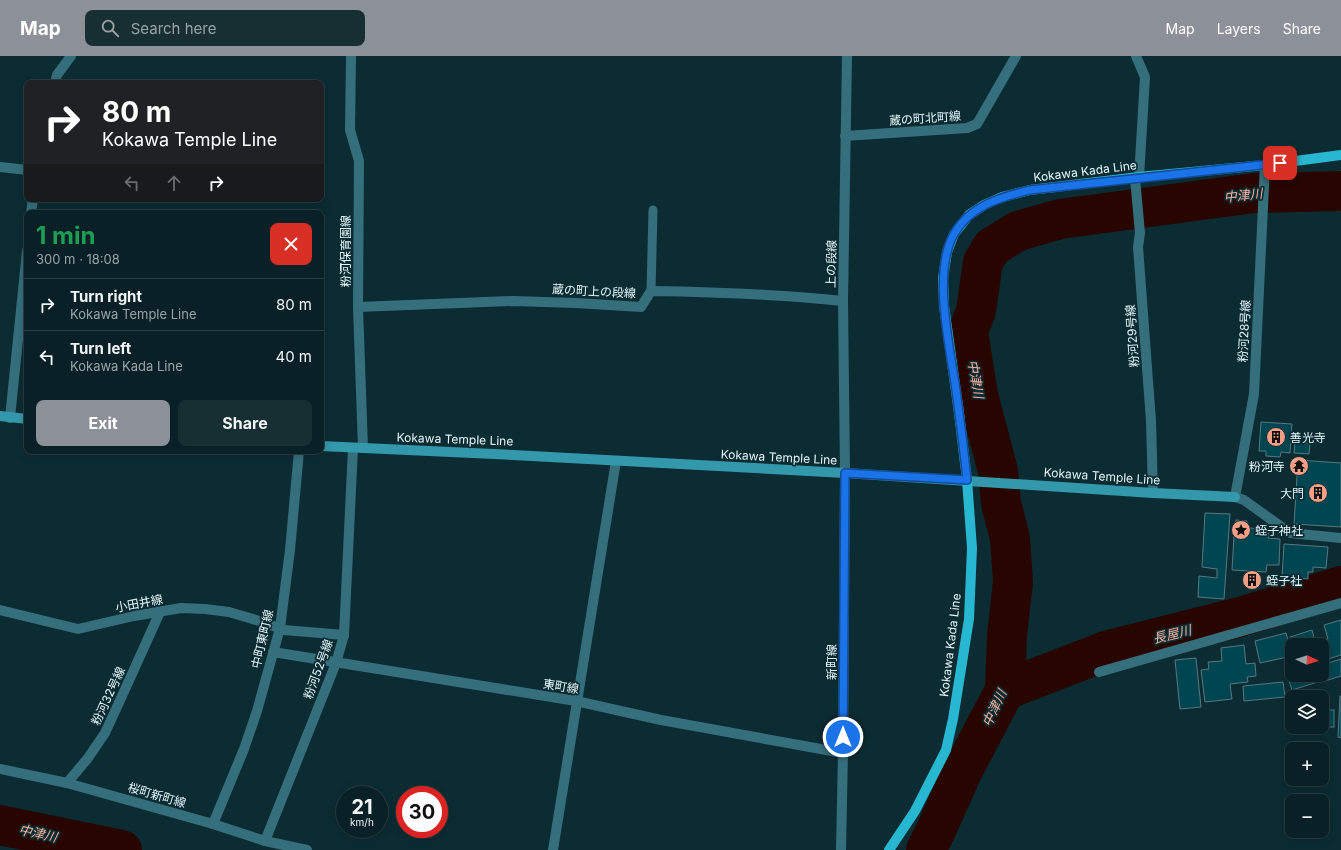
<!DOCTYPE html>
<meta charset="utf-8">
<style>
body{margin:0;font-family:Inter,"Noto Sans JP",sans-serif;background:#172e32;color:#f1f3f6;height:100vh;display:flex;flex-direction:column;font-size:15px;white-space:nowrap}
*{box-sizing:border-box;margin:0}
p{font-size:13px;color:#99a3a7}
.icon{flex:none;width:22px;height:22px;fill:none;stroke:currentColor;stroke-width:2;stroke-linecap:round;stroke-linejoin:round}
.map{position:relative;flex:1;overflow:hidden}
.sheet{position:absolute;left:24px;top:154px;width:300px;height:244px;display:flex;flex-direction:column;background:#092126;border-radius:8px;box-shadow:0 2px 10px #0003,0 0 0 1px #293e43}
.sheet>*{flex:none}
.top-card{position:absolute;left:24px;top:24px;width:300px;height:122px;border-radius:8px;box-shadow:0 2px 10px #0003,0 0 0 1px #293e43;background:#202124;color:#fff;overflow:hidden}
.needle{width:26px;rotate:93deg}
.fabs{position:absolute;left:1285px;top:582px;display:grid;gap:8px}
.fabs a{display:grid;place-items:center;width:44px;height:44px;border-radius:8px;background:#092126;box-shadow:0 2px 10px #0003,0 0 0 1px #293e43;font-size:20px}
.speed{position:absolute;left:336px;top:730px;display:flex;gap:8px;font-size:20px;font-weight:700;text-align:center}
.speed>*{display:grid;place-content:center;width:52px;height:52px;border-radius:50%;background:#092126;box-shadow:0 2px 10px #0003,0 0 0 1px #293e43;line-height:1}
.speed small{font-size:10px;font-weight:400}
.speed .limit{border:6px solid #d22;background:#fff;color:#111}
.pin{position:absolute;display:grid;place-items:center;width:34px;height:34px;color:#fff;margin:-17px;border-radius:8px;box-shadow:0 2px 6px #0006}
.me{position:absolute;width:44px;margin:-22px;rotate:0deg;stroke-linejoin:round;filter:drop-shadow(0 0 3px #0008)}
.turn{display:flex;align-items:center;gap:14px;height:84px;padding:0 12px;font-size:18px}
.turn .icon{width:52px;height:52px;stroke-width:2.5}
.turn b{display:block;font-size:28px;line-height:34px}
.lanes{display:flex;align-items:center;height:38px;padding:0 12px;background:#0003;justify-content:center;gap:20px;direction:ltr}
.lanes .off{opacity:.35}
.round{display:grid;place-items:center;flex:none;width:42px;height:42px;border-radius:8px;background:#172e32}
.head{display:flex;align-items:center;justify-content:space-between;height:68px;padding:0 12px}
h1{font-size:24px;font-weight:700;line-height:30px;color:#1e9e55}
.primary-button{display:flex;gap:8px;margin-top:auto;padding:8px 12px}
.primary-button a{flex:1;height:46px;border-radius:8px;background:#8c9099;color:#fff;font-size:16px;font-weight:700;line-height:46px;text-align:center}
.primary-button a+a{background:#172e32;color:#f1f3f6}
ul{padding:0;list-style:none}
li{display:flex;align-items:center;gap:12px;height:52px;padding:0 12px;border-top:1px solid #293e43}
li div{flex:1}
li b{display:block;font-size:15px}
li em{font-style:normal}
header{display:flex;align-items:center;gap:24px;box-sizing:border-box;height:56px;padding:0 20px;background:#8c9099;color:#fff}
header strong{font-size:19px}
nav{display:flex;gap:22px;margin-inline-start:auto;font-size:14px}
.search{width:280px;height:36px;background:#172e32;display:flex;align-items:center;gap:10px;box-sizing:border-box;padding:0 14px;border-radius:8px;color:#99a3a7;font-size:15px}
.map>svg:first-child{display:block}
.lines{fill:none;stroke-linecap:round;stroke-linejoin:round}
.river{stroke:#290500;stroke-width:40}
.building{fill:#004652;stroke:#597981}
.service{stroke:#366f7c;stroke-width:9}
.minor{stroke:#366f7c;stroke-width:10}
.secondary{stroke:#3398ac;stroke-width:10}
.primary{stroke:#28b7d1;stroke-width:10}
.route-casing{stroke:#114b97;stroke-width:10}
.route{stroke:#1a73e8;stroke-width:7}
.labels{text-anchor:middle;dominant-baseline:central;stroke-width:3.5;stroke-linejoin:round;paint-order:stroke}
.street-label{font-size:12px;fill:#e4f5f9;stroke:#0c2c33}
.poi-label{font-size:12px;fill:#e4f5f9;stroke:#0c2c33;text-anchor:start}
.water-label{font-size:13px;font-style:italic;fill:#fbb5a0;stroke:#0c2c33}
</style>
<header>
<strong>Map</strong>
<div class="search"><svg class="icon" aria-label="search" viewBox="0 0 24 24"><circle cx="10" cy="10" r="6"/><path d="M15 15l6 6"/></svg>Search here</div>
<nav><a>Map</a><a>Layers</a><a>Share</a></nav>
</header>
<div class="map">
<svg width="1341" height="794" viewBox="0 0 1341 794">
<rect width="100%" height="100%" fill="#0c2c33"/>
<g class="lines">
<!-- river -->
<g class="river">
<polyline points="1005,634 1106,595 1240,561 1341,530"/>
<polyline points="0,769 122,794"/>
<polyline points="926,794 936,774 962,716 1005,634 1007,579 1013,526 1010,482 1001,447 998,415 978,339 968,276 976,255 983,206 992,191 1018,175 1060,163 1254,137 1341,135"/>
</g>
</g>
<!-- building -->
<g class="building">
<polygon points="1261,366 1292,368 1290,397 1281,396 1280,401 1266,400 1266,395 1259,395"/>
<polygon points="1295,386 1310,387 1309,398 1294,397"/>
<polygon points="1298,404 1341,407 1341,471 1294,468"/>
<polygon points="1205,457 1230,458 1224,543 1198,541 1199,520 1217,522 1217,513 1202,511"/>
<polygon points="1236,464 1247,465 1246,473 1235,472"/>
<polygon points="1247,472 1269,473 1268,482 1280,483 1279,509 1267,509 1266,516 1232,514 1234,480 1246,481"/>
<polygon points="1284,488 1328,491 1326,512 1313,511 1313,516 1308,516 1308,523 1282,521"/>
<polygon points="1246,518 1259,519 1259,529 1246,528"/>
<polygon points="1341,564 1341,599 1325,604 1322,595 1322,589 1320,589 1319,585 1328,583 1324,569"/>
<polygon points="1312,574 1316,589 1293,589 1290,581"/>
<polygon points="1286,577 1292,600 1260,607 1255,585"/>
<polygon points="1244,589 1246,608 1255,607 1256,620 1247,621 1248,626 1230,628 1232,643 1205,646 1201,614 1209,613 1208,606 1222,605 1221,592"/>
<polygon points="1196,602 1201,651 1180,653 1175,604"/>
<polygon points="1341,603 1341,620 1325,625 1322,614 1322,609"/>
<polygon points="1292,614 1292,619 1319,619 1321,625 1292,634 1286,616"/>
<polygon points="1283,626 1285,641 1244,645 1243,630"/>
<polygon points="1340,640 1341,640 1341,682 1338,681"/>
<rect x="1322" y="654" width="12" height="17"/>
</g>
<g class="lines">
<!-- service -->
<polyline class="service" points="651,235 653,154"/>
<!-- minor -->
<g class="minor">
<polyline points="351,0 350,74 359,105 358,251 363,392"/>
<polyline points="1136,0 1145,21 1139,121"/>
<polyline points="55,27 57,19 71,0"/>
<polyline points="845,80 967,72 977,68 1016,0"/>
<polyline points="1265,109 1254,338 1235,441 1244,444 1290,477 1341,482"/>
<polyline points="0,111 27,114"/>
<polyline points="1135,122 1140,177 1138,191 1151,365 1153,437"/>
<polyline points="31,157 33,143"/>
<path d="M358,251L513,245L576,247L641,251L651,235C715,236 779,238 843,245"/>
<polyline points="10,362 27,195"/>
<polyline points="0,554 78,573 134,560 181,552 205,553 229,556 263,566 284,574 344,579"/>
<polyline points="273,596 576,645 661,664 843,697"/>
<polyline points="1099,616 1341,547"/>
<polyline points="0,713 67,727 213,768 265,785 307,794"/>
<polyline points="67,727 88,702 105,677 127,629 160,556"/>
<polyline points="213,768 244,693 257,655 280,572 290,494 299,395"/>
<polyline points="265,785 336,607 344,579 353,392"/>
<polyline points="553,794 616,405"/>
<polyline points="841,794 843,697 845,417 843,245 847,0"/>
</g>
<!-- secondary -->
<g class="secondary">
<polyline points="0,360 27,363"/>
<polyline points="321,390 513,399 845,417 1153,437 1235,441"/>
</g>
<!-- primary -->
<polyline class="primary" points="889,794 915,755 946,694 953,663 969,563 972,492 967,424 959,357 944,250 943,222 947,196 954,178 969,159 984,149 1002,141 1030,134 1139,121 1265,109 1341,99"/>
</g>
<g class="lines">
<defs>
<path id="route" d="M843,681L845,417L967,424C964,394 960,364 956,334C950,292 932,216 954,178C970,150 1000,141 1030,134L1280,107"/>
</defs>
<!-- route casing -->
<use href="#route" class="route-casing"/>
<!-- route -->
<use href="#route" class="route"/>
</g>
<!-- icons -->
<defs>
<symbol id="building-disc" viewBox="-11 -11 22 22"><circle r="9.5" fill="#f49e86" stroke="#0c2c33"/><path d="M-4-6H4V6H1V3H-1V6H-4ZM-2.5-4.3h1.7v1.8h-1.7ZM.8-4.3h1.7v1.8H.8ZM-2.5-1h1.7V.8h-1.7ZM.8-1h1.7V.8H.8Z" fill="#111"/></symbol>
<symbol id="temple-disc" viewBox="-11 -11 22 22"><circle r="9.5" fill="#f49e86" stroke="#0c2c33"/><path d="M0-6L5-2H3V0L6.5 2.5H4V6H1.5V3h-3V6H-4V2.5H-6.5L-3 0V-2H-5Z" fill="#111"/></symbol>
<symbol id="sight-disc" viewBox="-11 -11 22 22"><circle r="9.5" fill="#f49e86" stroke="#0c2c33"/><path d="M0-6L1.8-2.2L6-1.7L2.9 1.2L3.7 5.4L0 3.3L-3.7 5.4L-2.9 1.2L-6-1.7L-1.8-2.2Z" fill="#111"/></symbol>
</defs>
<g fill-rule="evenodd">
<use href="#building-disc" x="1265" y="370" width="22" height="22"/>
<use href="#temple-disc" x="1288" y="399" width="22" height="22"/>
<use href="#building-disc" x="1307" y="426" width="22" height="22"/>
<use href="#sight-disc" x="1230" y="463" width="22" height="22"/>
<use href="#building-disc" x="1241" y="513" width="22" height="22"/>
</g>
<g class="labels">
<!-- street labels -->
<g class="street-label">
<text transform="translate(925 62) rotate(-4)">蔵の町北町線</text>
<text transform="translate(1085 115) rotate(-7)">Kokawa Kada Line</text>
<text transform="translate(345 195) rotate(-90)">粉河保育園線</text>
<text transform="translate(831 208) rotate(-89)">上の段線</text>
<text transform="translate(594 235) rotate(3)">蔵の町上の段線</text>
<text transform="translate(1244 275) rotate(-87)">粉河28号線</text>
<text transform="translate(1132 280) rotate(-94)">粉河29号線</text>
<text transform="translate(455 383) rotate(2)">Kokawa Temple Line</text>
<text transform="translate(779 401) rotate(3)">Kokawa Temple Line</text>
<text transform="translate(1102 420) rotate(4)">Kokawa Temple Line</text>
<text transform="translate(139 547) rotate(-11)">小田井線</text>
<text transform="translate(262 583) rotate(-77)">中町東町線</text>
<text transform="translate(950 589) rotate(-83)">Kokawa Kada Line</text>
<text transform="translate(831 606) rotate(-90)">新町線</text>
<text transform="translate(318 613) rotate(-70)">粉河52号線</text>
<text transform="translate(561 630) rotate(9)">東町線</text>
<text transform="translate(108 640) rotate(-65)">粉河32号線</text>
<text transform="translate(157 739) rotate(16)">桜町新町線</text>
</g>
<!-- poi labels -->
<g class="poi-label">
<text x="1290" y="381">善光寺</text>
<text x="1285" y="410" text-anchor="end">粉河寺</text>
<text x="1304" y="437" text-anchor="end">大門</text>
<text x="1255" y="474">蛭子神社</text>
<text x="1266" y="524">蛭子社</text>
</g>
<!-- water labels -->
<g class="water-label">
<text transform="translate(1243 139) rotate(-6)">中津川</text>
<text transform="translate(976 323) rotate(80)">中津川</text>
<text transform="translate(1172 578) rotate(-14)">長屋川</text>
<text transform="translate(994 652) rotate(-65)">中津川</text>
<text transform="translate(38 777) rotate(12)">中津川</text>
</g>
</g>
</svg>
<div class="fabs">
<a><svg class="needle" viewBox="-14 -14 28 28"><path d="M0-13l5 13h-10z" fill="#e53935"/><path d="M0 13l5-13h-10z" fill="#99a3a7"/></svg></a>
<a><svg class="icon" aria-label="layers" viewBox="0 0 24 24"><path d="M12 4l9 5-9 5-9-5zM3 14l9 5 9-5"/></svg></a>
<a>+</a>
<a>−</a>
</div>
<div class="speed"><div>21<small>km/h</small></div><div class="limit">30</div></div>
<div class="pin" style="left:1280px;top:107px;background:#d93025"><svg class="icon" aria-label="arrive" viewBox="0 0 24 24"><path d="M6 21V4h12l-3 4 3 4H6"/></svg></div>
<svg class="me" style="left:843px;top:681px" viewBox="-20 -20 40 40"><circle r="17" fill="#1a73e8" stroke="#fff" stroke-width="3"/><path d="M0-11L8 9 0 5-8 9z" fill="#fff"/></svg>
<div class="top-card">
<div class="turn"><svg class="icon" aria-label="right" viewBox="0 0 24 24"><path d="M7 20v-9h11M14 6l5 5-5 5"/></svg><div><b>80 m</b>Kokawa Temple Line</div></div>
<div class="lanes"><svg class="icon off" aria-label="left" viewBox="0 0 24 24"><path d="M17 20v-9H6M10 6l-5 5 5 5"/></svg><svg class="icon off" aria-label="ahead" viewBox="0 0 24 24"><path d="M12 20V5M6 11l6-6 6 6"/></svg><svg class="icon" aria-label="right" viewBox="0 0 24 24"><path d="M7 20v-9h11M14 6l5 5-5 5"/></svg></div>
</div>
<section class="sheet">
<div class="head"><div><h1>1 min</h1><p>300 m · 18:08</p></div><a class="round" style="background:#d93025;color:#fff"><svg class="icon" aria-label="close" viewBox="0 0 24 24"><path d="M6 6l12 12M18 6L6 18"/></svg></a></div>
<ul>
<li><svg class="icon" aria-label="right" viewBox="0 0 24 24"><path d="M7 20v-9h11M14 6l5 5-5 5"/></svg><div><b>Turn right</b><p>Kokawa Temple Line</p></div><em>80 m</em></li>
<li><svg class="icon" aria-label="left" viewBox="0 0 24 24"><path d="M17 20v-9H6M10 6l-5 5 5 5"/></svg><div><b>Turn left</b><p>Kokawa Kada Line</p></div><em>40 m</em></li>
</ul>
<div class="primary-button"><a>Exit</a><a>Share</a></div>
</section>
</div>
